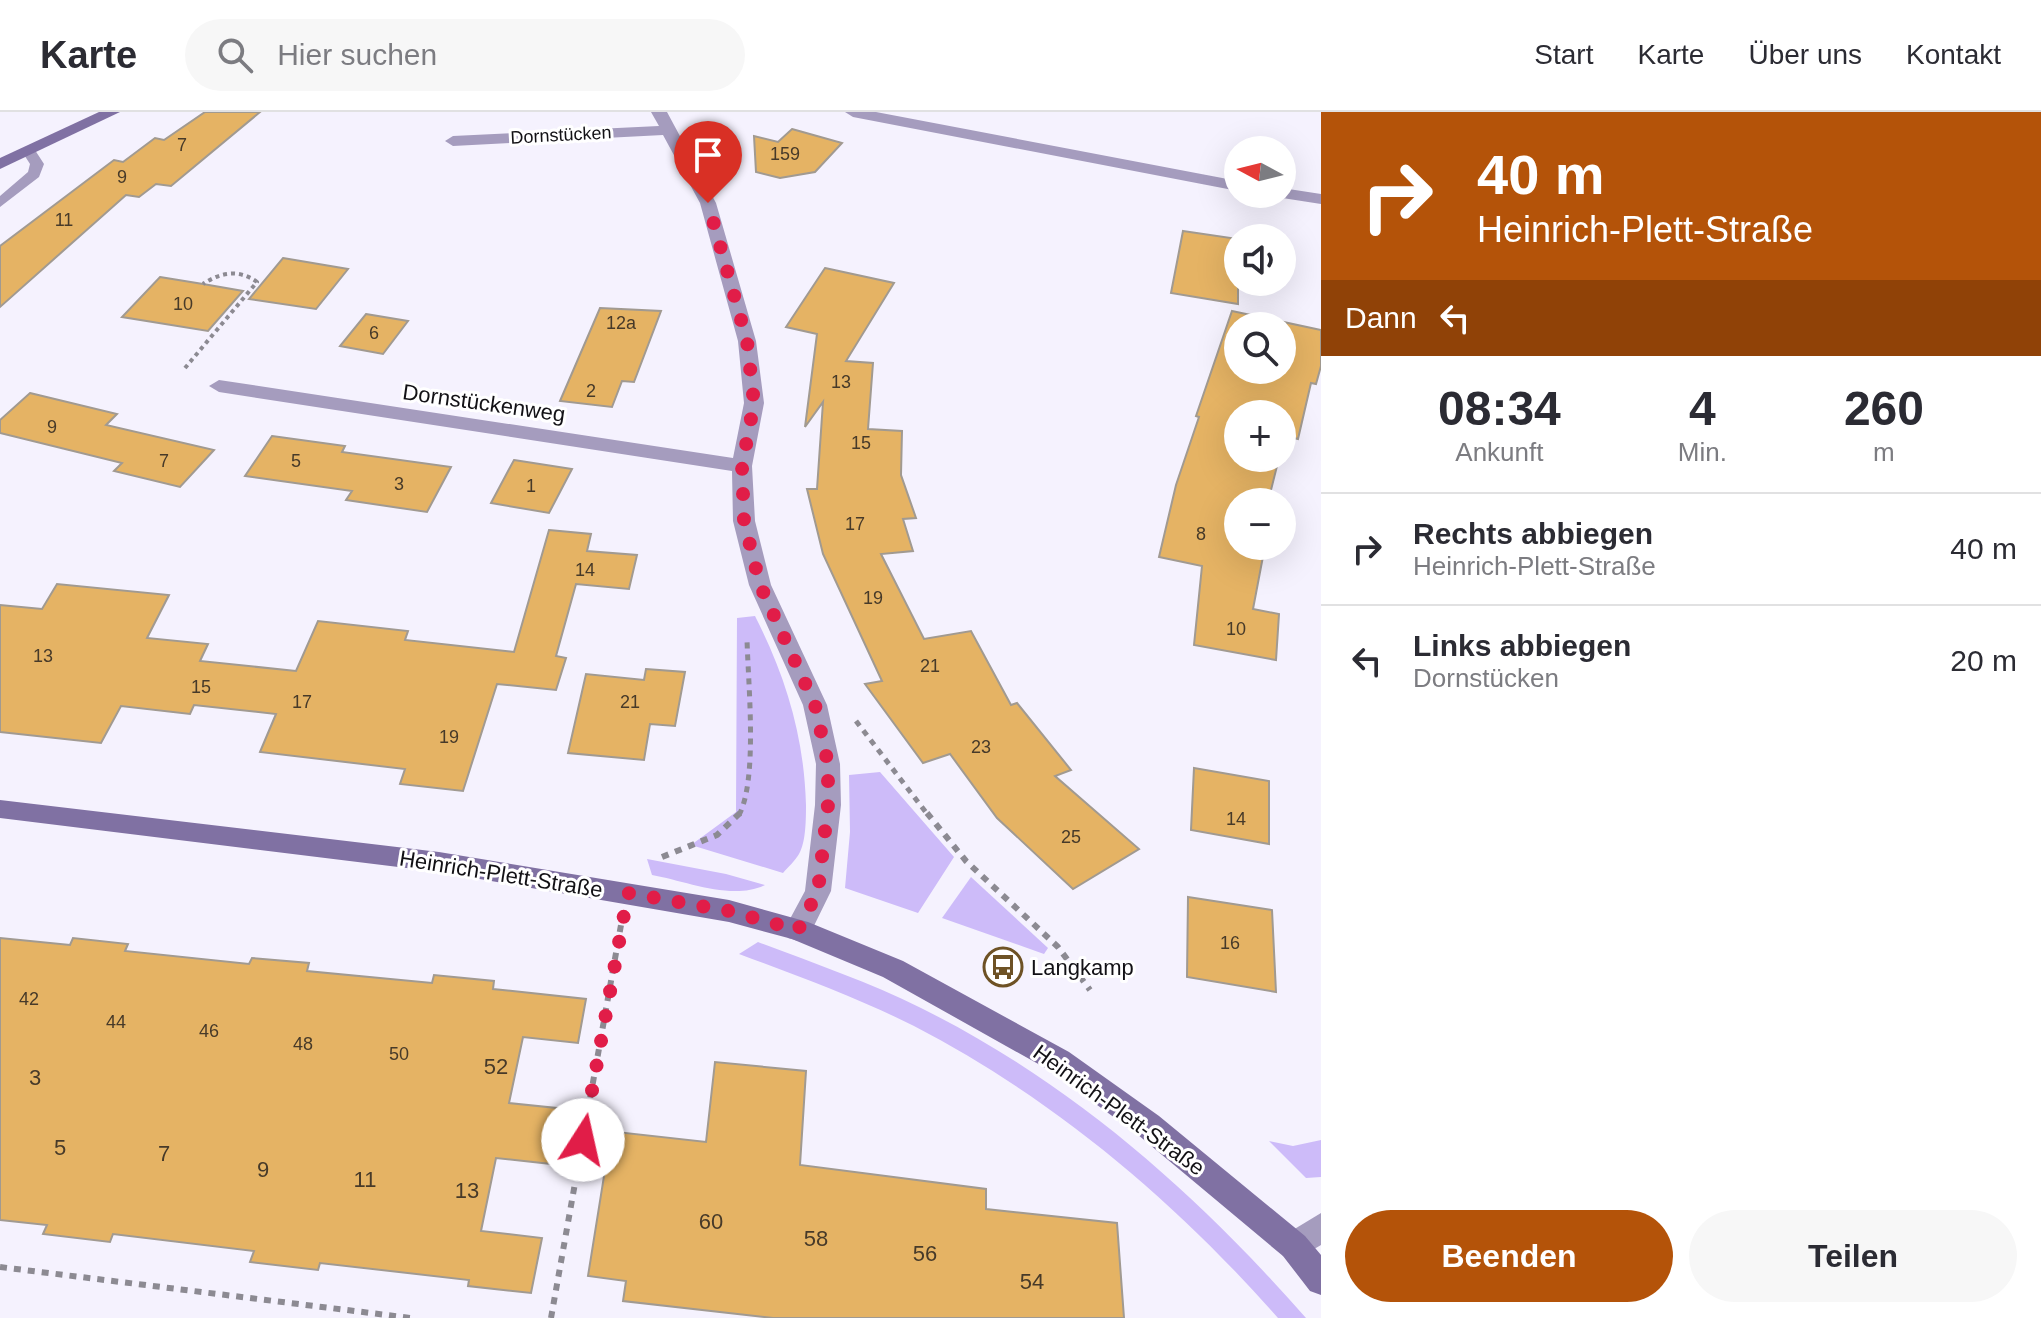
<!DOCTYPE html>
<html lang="de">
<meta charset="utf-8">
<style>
body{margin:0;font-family:Arial,sans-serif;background:#f7f7f7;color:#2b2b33;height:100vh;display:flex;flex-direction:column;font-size:30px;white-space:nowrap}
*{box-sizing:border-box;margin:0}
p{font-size:26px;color:#7c7c81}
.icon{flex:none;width:44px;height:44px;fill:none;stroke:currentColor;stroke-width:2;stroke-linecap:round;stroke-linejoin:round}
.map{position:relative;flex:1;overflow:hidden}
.panel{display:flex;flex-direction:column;background:#fff;width:720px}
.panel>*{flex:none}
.top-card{background:#b45309;color:#fff;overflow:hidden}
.needle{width:52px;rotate:277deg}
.tools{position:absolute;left:1224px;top:24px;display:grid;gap:16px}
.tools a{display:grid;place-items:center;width:72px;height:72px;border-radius:50%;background:#fff;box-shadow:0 8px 32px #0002;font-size:40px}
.pin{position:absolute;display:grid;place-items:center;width:68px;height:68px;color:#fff;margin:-82px -34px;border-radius:50% 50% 50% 0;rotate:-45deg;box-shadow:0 0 8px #0007}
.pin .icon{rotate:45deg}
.me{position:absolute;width:88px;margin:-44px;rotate:10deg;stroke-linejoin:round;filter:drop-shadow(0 0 6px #0008)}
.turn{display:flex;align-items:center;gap:28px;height:168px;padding:0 24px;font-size:36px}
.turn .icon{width:104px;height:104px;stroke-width:2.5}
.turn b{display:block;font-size:56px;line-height:68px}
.then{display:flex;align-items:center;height:76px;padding:0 24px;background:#0003;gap:16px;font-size:30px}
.eta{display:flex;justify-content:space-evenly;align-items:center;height:136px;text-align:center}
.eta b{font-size:48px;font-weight:700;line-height:56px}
.cta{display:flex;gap:16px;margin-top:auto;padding:16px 24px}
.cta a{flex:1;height:92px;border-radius:48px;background:#b45309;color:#fff;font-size:32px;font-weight:700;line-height:92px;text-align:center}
.cta a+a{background:#f7f7f7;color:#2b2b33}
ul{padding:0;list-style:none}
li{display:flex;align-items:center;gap:24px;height:112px;padding:0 24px;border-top:2px solid #e1e1e2}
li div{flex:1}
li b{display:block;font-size:30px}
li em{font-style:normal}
header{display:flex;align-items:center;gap:48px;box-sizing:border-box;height:112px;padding:0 40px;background:#fff;border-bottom:2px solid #e1e1e2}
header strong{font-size:38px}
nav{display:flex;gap:44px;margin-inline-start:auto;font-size:28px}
.search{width:560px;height:72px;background:#f7f7f7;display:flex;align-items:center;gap:20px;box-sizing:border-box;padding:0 28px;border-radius:44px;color:#7c7c81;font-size:30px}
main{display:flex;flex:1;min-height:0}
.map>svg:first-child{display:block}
.green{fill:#cdbbf9}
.building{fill:#e5b364;stroke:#a19a91;stroke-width:2;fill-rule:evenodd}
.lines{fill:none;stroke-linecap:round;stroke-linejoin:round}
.path-far2{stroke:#8c8a92;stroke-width:4;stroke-dasharray:4 4;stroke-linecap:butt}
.path-far1{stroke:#8c8a92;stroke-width:5;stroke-dasharray:6 6;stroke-linecap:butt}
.path{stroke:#8c8a92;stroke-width:6;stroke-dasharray:7 7;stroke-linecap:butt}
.lane{fill:#a59cbe;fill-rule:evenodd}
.street{fill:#a59cbe;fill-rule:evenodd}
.secondary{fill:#8071a3;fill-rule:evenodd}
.route{stroke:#e11d48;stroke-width:14;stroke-dasharray:0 25.2}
.labels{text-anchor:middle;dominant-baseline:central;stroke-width:6;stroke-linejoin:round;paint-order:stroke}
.far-street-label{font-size:18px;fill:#121115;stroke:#fff}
.number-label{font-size:18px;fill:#473a29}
.street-label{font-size:22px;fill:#121115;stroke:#fff}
.poi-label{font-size:22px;fill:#121115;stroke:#fff;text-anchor:start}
.near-number-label{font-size:22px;fill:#473a29}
</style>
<header>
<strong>Karte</strong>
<div class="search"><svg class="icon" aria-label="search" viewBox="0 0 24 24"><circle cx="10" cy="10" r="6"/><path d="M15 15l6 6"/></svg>Hier suchen</div>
<nav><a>Start</a><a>Karte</a><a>Über uns</a><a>Kontakt</a></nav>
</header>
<main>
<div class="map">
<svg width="1321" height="1206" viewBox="0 0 1321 1206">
<rect width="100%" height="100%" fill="#f5f2fe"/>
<!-- green -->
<g class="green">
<path d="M755,504C786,565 804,624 806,693C806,707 806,730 799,742C795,749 788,755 783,761L691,733L736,700L737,506Z"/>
<polygon points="880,660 954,745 918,801 845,776 850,720 849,663"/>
<path d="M647,747L726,762L765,773C732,789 686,769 652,763Z"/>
<polygon points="971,765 1048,836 1044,842 942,806"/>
<path d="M758,830C813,851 869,870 921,896C1072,971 1196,1081 1306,1206H1278C1175,1089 1053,986 914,914C858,886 798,864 739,842Z"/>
<polygon points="1321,1028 1321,1065 1306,1066 1269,1029 1293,1034"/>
</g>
<!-- building -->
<g class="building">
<polygon points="205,0 260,0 171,74 156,72 139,85 126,83 0,195 0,134 114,48 123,50 155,26 164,28"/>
<polygon points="792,17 842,31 815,60 780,66 756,60 754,24 778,30"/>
<polygon points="1183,119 1238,127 1238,192 1171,181"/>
<polygon points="283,146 348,157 316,197 249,187"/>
<polygon points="825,156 894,171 846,249 873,251 868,317 902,319 901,363 916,406 903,407 913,439 881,442 924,527 971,519 1011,593 1017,591 1071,658 1055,664 1139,737 1073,777 997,706 950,642 923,651 865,572 882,569 823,442 807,377 817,377 823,290 805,315 817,222 786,215"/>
<polygon points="160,165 203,172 243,179 208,219 122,205"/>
<polygon points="600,196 661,199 634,270 622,269 612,295 560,289"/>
<path d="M1232,199L1321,218V254L1316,272L1311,271L1298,327L1285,324L1282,335V302H1238V346H1279L1268,390H1238V434H1265L1253,497L1279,502L1276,548L1194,533L1202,454L1159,445L1176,373L1199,305L1196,304ZM1238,214H1282V258H1238Z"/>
<polygon points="366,202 408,209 383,242 340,234"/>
<polygon points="30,281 117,302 106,313 214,338 180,375 114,359 122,351 0,321 0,308"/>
<polygon points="272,324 345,334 342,340 451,355 427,400 346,388 352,379 245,364"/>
<polygon points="514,348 572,357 549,401 491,391"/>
<polygon points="549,418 591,422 587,439 637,443 629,477 576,472 556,544 566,546 556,578 497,572 463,679 400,672 405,657 260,640 276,602 194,593 190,602 121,594 101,631 0,620 0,493 42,497 57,472 169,483 147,526 208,532 200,549 296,559 318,509 408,519 405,528 514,540"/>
<polygon points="646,557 685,560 675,614 650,612 644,648 568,641 586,562 644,568"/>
<polygon points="1194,656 1269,669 1269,732 1191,718"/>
<polygon points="1188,785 1272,798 1276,880 1187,865"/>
<polygon points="0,826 70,833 73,826 128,832 125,839 249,852 252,846 309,851 307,859 432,871 434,863 494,869 493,877 586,887 578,931 523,925 509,991 566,997 562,1014 706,1030 715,950 806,959 800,1053 986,1077 986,1097 1117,1111 1124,1206 773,1206 623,1189 626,1169 588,1164 605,1058 496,1046 481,1119 542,1126 531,1181 468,1174 469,1168 320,1151 318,1158 250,1150 254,1139 113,1122 110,1130 43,1122 47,1113 0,1108"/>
</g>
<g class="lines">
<!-- path-far2 -->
<path class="path-far2" d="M185,256L257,170C239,157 221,160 203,172"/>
<!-- path-far1 -->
<g class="path-far1">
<polyline points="856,609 928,703"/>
<path d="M739,703C758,667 748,571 747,527"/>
</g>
<!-- path -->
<g class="path">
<polyline points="927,701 966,749 1058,835 1090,878"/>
<polyline points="662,745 717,723 740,701"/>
<polyline points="0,1155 411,1206"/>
<polyline points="551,1206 621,813"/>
</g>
<!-- lane -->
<polygon class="lane" points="28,34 33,35 44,52 39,65 0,95 0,84 28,60 30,52 21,38"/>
<!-- street -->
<g class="street">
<polygon points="651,0 667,0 716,91 756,229 764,291 752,354 755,409 771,473 827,593 840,652 841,693 831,779 808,826 798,829 788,826 784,818 805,779 815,693 816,652 803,593 749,473 733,409 732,359 219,280 209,274 219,268 733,346 744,291 738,229 700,91 663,23 453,34 445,29 453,24 659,14"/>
<polygon points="845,0 876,0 1238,69 1238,79 853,5"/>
<polygon points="1282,76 1321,82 1321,92 1276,85 1274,82 1282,82"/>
<polygon points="1321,1101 1321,1133 1294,1149 1283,1144 1278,1134 1283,1124"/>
</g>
<!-- secondary -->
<g class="secondary">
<polygon points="99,0 120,0 0,57 0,46"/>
<polygon points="0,688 439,740 729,788 808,810 903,849 1069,940 1159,1004 1305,1124 1321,1143 1321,1183 1310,1179 1283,1144 1137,1022 1049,958 883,865 792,827 729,810 439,760 0,706"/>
</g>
</g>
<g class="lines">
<!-- route -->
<polyline class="route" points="583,1028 628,781 729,799 798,818 818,779 828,693 828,652 815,593 760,473 744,409 742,354 754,291 747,229 708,91"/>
</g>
<!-- icons -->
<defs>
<symbol id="bus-ring" viewBox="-11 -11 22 22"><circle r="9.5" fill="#fff" stroke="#6e5225" stroke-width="1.5"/><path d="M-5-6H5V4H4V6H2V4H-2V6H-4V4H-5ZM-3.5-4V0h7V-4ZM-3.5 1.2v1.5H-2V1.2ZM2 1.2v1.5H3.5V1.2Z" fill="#6e5225"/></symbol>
</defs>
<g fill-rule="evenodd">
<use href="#bus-ring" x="981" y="833" width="44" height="44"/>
</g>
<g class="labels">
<!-- far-street labels -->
<g class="far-street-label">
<text transform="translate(561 23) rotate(-3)">Dornstücken</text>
</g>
<!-- number labels -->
<g class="number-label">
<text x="182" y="33">7</text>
<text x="785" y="42">159</text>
<text x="122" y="65">9</text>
<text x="64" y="108">11</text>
<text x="183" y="192">10</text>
<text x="621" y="211">12a</text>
<text x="374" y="221">6</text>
<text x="841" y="270">13</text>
<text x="591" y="279">2</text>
<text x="52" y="315">9</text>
<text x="861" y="331">15</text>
<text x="164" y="349">7</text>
<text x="296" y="349">5</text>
<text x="399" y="372">3</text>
<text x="531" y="374">1</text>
<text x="855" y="412">17</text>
<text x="1201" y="422">8</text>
<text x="585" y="458">14</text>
<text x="873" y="486">19</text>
<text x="1236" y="517">10</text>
<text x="43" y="544">13</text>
<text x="930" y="554">21</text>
<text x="201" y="575">15</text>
<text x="302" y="590">17</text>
<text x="630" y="590">21</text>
<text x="449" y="625">19</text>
<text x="981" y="635">23</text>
<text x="1236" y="707">14</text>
<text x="1071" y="725">25</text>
<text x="1230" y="831">16</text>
<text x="29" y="887">42</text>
<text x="116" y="910">44</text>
<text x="209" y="919">46</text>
<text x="303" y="932">48</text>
<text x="399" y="942">50</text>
</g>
<!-- street labels -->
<g class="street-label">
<text transform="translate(484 291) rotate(8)">Dornstückenweg</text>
<text transform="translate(501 762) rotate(9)">Heinrich-Plett-Straße</text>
<text transform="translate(1119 998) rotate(36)">Heinrich-Plett-Straße</text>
</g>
<!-- poi labels -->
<g class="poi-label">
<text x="1031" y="855">Langkamp</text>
</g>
<!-- near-number labels -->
<g class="near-number-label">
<text x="496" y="954">52</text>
<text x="35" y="965">3</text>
<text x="60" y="1035">5</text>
<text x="164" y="1041">7</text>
<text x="263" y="1057">9</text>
<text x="365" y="1067">11</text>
<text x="467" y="1078">13</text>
<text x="711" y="1109">60</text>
<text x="816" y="1126">58</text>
<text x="925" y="1141">56</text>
<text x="1032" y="1169">54</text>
</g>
</g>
</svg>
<div class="tools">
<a><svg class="needle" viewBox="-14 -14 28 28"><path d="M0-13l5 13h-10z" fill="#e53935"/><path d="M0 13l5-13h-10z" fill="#7c7c81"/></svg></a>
<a><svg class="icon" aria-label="sound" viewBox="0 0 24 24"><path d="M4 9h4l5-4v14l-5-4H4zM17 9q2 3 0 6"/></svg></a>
<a><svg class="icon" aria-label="search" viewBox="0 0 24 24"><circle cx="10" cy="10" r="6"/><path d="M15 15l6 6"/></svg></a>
<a>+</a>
<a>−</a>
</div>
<div class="pin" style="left:708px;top:91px;background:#d93025"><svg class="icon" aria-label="arrive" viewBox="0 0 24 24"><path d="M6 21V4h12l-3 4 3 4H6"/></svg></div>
<svg class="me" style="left:583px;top:1028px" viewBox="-20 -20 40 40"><circle r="19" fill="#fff"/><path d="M0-13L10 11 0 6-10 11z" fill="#e11d48"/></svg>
</div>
<section class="panel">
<div class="top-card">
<div class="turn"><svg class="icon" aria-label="right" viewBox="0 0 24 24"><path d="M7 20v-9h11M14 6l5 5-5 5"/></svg><div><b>40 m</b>Heinrich-Plett-Straße</div></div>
<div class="then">Dann<svg class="icon" aria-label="left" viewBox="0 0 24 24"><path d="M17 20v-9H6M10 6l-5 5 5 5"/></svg></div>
</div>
<div class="eta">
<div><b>08:34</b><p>Ankunft</p></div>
<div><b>4</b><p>Min.</p></div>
<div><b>260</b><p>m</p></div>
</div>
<ul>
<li><svg class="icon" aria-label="right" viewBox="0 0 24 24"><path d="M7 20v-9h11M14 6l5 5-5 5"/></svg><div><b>Rechts abbiegen</b><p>Heinrich-Plett-Straße</p></div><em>40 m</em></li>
<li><svg class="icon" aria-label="left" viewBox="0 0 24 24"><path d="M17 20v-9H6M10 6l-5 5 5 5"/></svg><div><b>Links abbiegen</b><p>Dornstücken</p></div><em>20 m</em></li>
</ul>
<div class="cta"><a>Beenden</a><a>Teilen</a></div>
</section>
</main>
